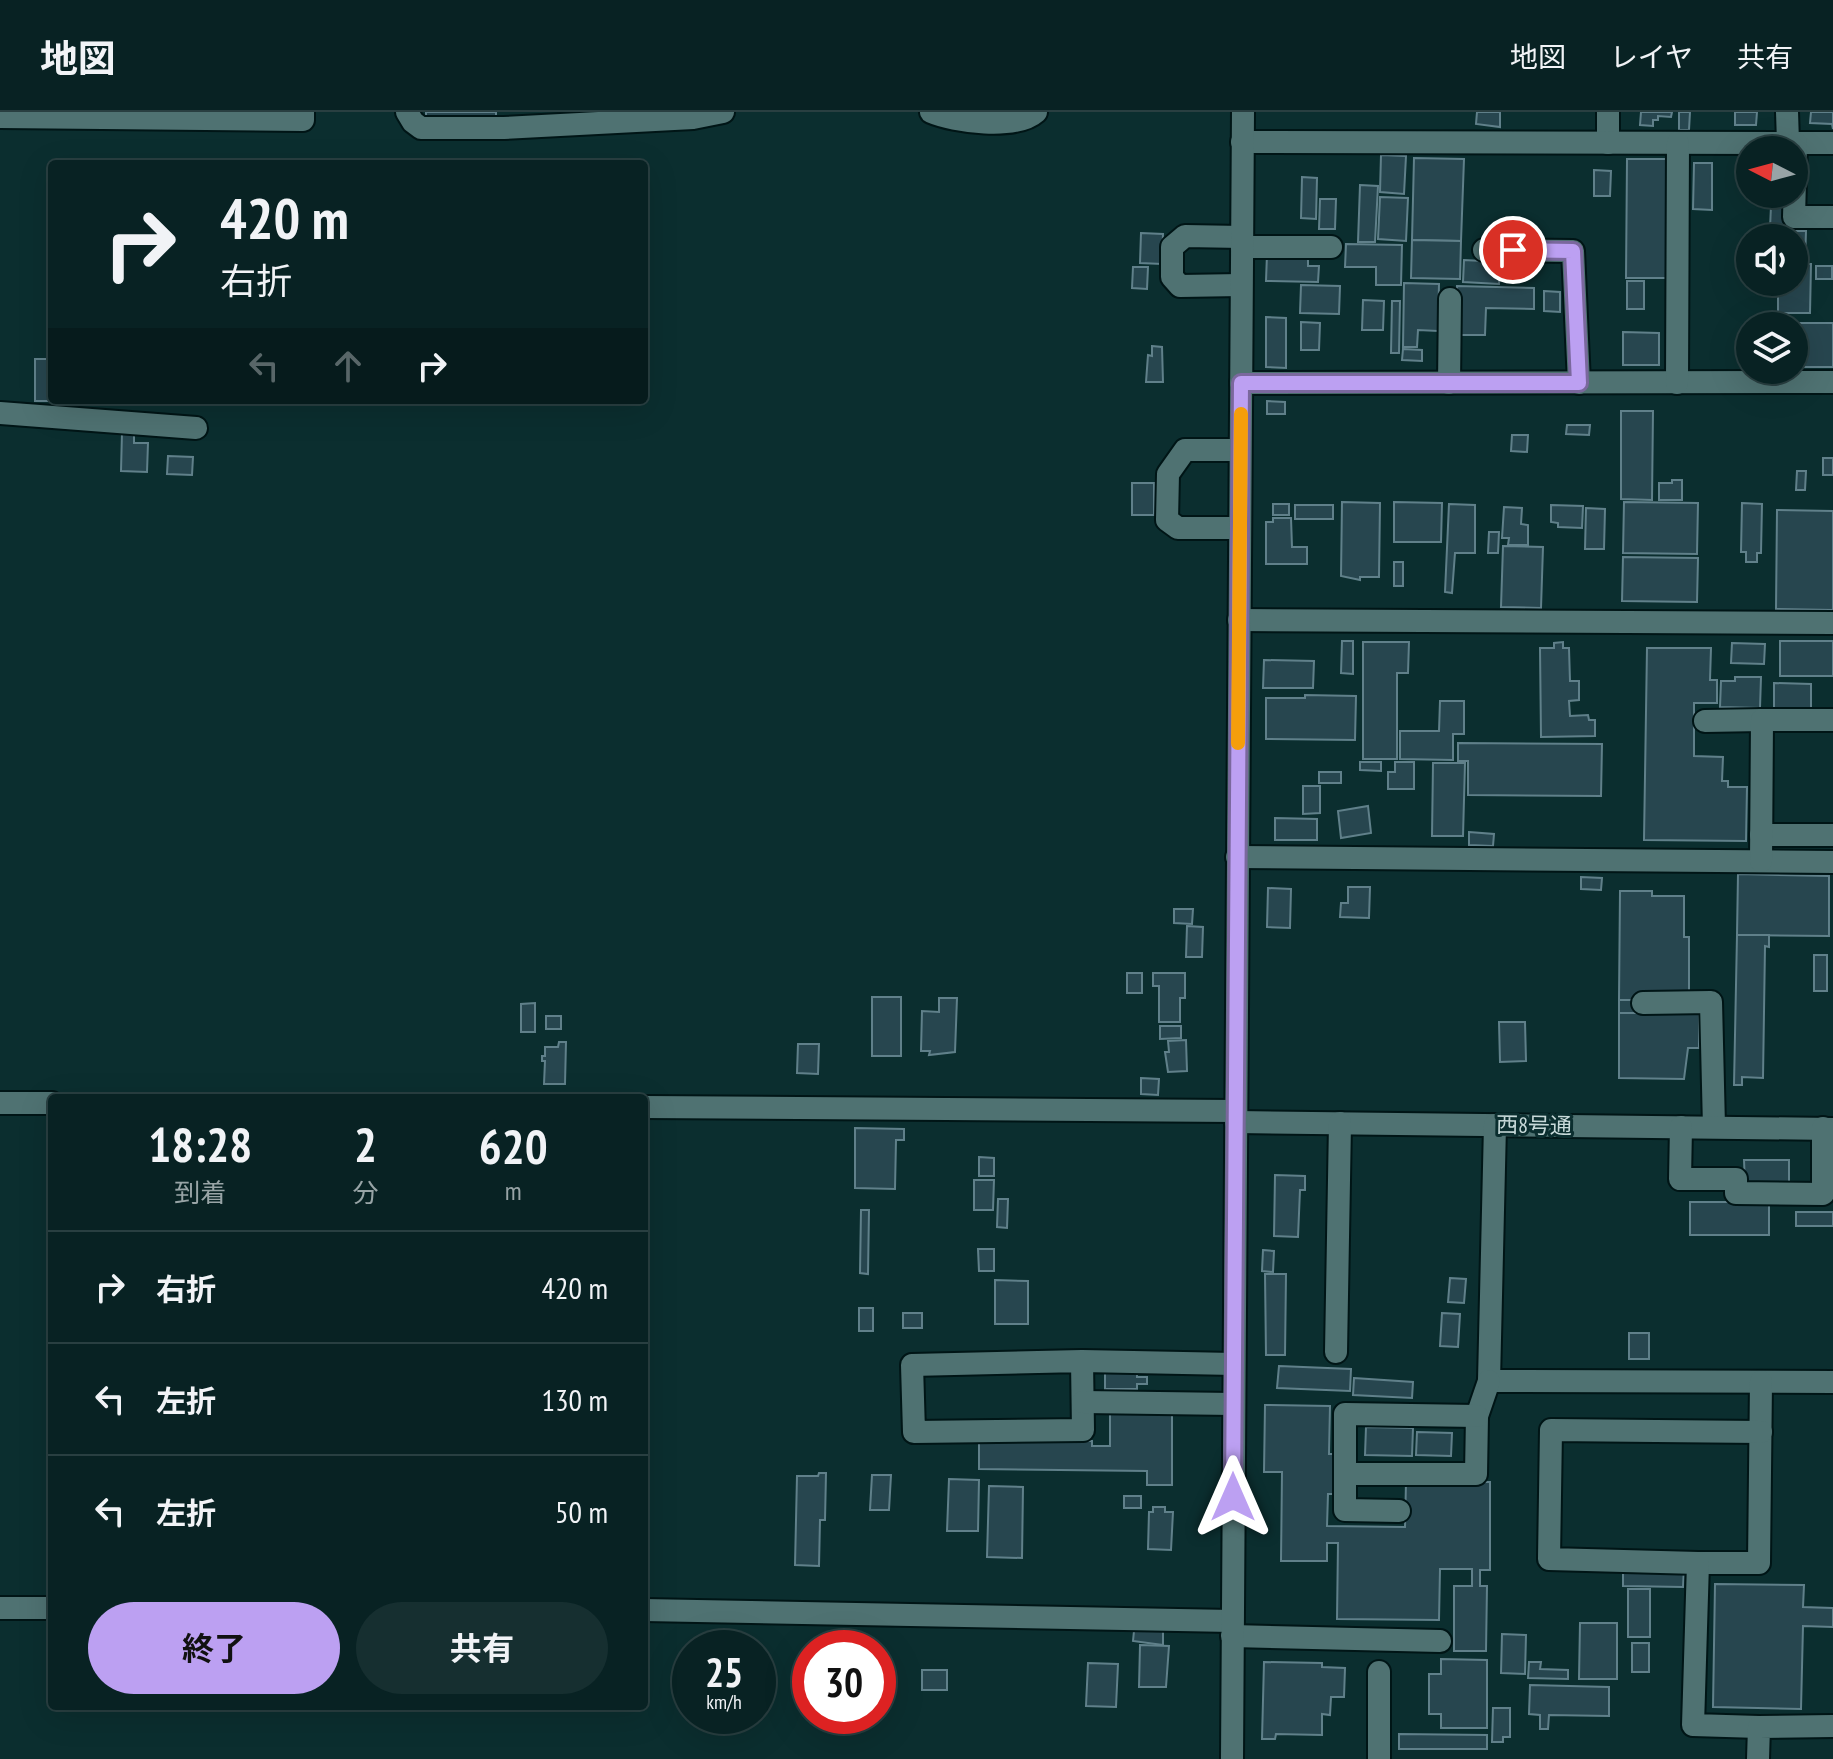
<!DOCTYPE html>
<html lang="ja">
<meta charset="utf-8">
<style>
body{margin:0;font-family:"PT Sans Narrow","Noto Sans JP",sans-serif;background:#162f30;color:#f1f3f6;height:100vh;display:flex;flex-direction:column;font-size:30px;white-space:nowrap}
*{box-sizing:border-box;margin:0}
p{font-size:26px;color:#98a4a6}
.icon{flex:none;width:44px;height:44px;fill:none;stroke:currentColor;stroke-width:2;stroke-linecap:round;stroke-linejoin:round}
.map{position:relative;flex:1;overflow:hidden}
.panel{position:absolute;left:48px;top:982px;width:600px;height:616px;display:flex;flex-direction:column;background:#082223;border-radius:8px;box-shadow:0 8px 32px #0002,0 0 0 2px #293f41}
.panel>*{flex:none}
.guide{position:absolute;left:48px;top:48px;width:600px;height:244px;border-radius:8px;box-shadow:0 8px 32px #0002,0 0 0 2px #293f41;background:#082223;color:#f1f3f6;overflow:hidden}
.needle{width:52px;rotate:276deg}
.controls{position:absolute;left:1736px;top:24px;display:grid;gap:16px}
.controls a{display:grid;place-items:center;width:72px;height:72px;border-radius:50%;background:#082223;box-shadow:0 8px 32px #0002,0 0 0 2px #293f41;font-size:40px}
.speed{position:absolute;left:672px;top:1518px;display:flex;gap:16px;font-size:40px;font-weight:700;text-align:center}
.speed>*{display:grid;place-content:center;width:104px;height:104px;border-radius:50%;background:#082223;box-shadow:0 8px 32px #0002,0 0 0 2px #293f41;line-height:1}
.speed small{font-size:20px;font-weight:400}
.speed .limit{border:12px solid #d22;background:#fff;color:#111}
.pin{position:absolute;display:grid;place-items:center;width:68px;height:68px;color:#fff;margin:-34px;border:4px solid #fff;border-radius:50%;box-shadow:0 2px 8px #0007}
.me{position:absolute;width:88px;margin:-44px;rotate:0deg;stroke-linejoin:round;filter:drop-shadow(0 0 6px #0008)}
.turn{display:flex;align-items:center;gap:28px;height:168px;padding:0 40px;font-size:36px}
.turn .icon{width:104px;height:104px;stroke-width:2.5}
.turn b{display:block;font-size:56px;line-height:68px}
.lanes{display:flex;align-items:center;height:76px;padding:0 40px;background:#0003;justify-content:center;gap:40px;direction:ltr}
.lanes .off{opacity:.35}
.eta{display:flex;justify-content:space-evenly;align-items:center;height:136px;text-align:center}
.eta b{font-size:48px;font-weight:700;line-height:56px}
.button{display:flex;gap:16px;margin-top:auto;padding:16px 40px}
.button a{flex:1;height:92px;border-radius:48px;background:#bca0f2;color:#111;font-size:32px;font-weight:700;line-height:92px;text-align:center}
.button a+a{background:#162f30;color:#f1f3f6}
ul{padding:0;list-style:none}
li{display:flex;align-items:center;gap:24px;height:112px;padding:0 40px;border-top:2px solid #293f41}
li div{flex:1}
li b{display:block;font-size:30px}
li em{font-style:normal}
header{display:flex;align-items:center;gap:48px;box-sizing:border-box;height:112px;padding:0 40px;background:#082223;border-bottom:2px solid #293f41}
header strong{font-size:38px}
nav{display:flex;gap:44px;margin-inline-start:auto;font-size:28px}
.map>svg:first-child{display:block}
.building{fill:#27464f;stroke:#60808a;stroke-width:2}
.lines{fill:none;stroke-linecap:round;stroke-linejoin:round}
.minor-casing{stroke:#001516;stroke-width:26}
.minor{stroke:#4f7272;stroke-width:22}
.route-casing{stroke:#7a689d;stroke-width:20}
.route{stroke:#bca0f2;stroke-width:14}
.slow{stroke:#f59e0b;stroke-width:14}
.labels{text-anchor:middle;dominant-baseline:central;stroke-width:6;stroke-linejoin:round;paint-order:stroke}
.street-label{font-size:22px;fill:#c7d9d9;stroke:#0b2e2f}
</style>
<header>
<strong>地図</strong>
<nav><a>地図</a><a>レイヤ</a><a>共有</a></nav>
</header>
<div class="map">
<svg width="1833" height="1647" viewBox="0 0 1833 1647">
<rect width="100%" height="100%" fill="#0b2e2f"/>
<!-- building -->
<g class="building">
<polygon points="426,0 496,0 496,11 426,10"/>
<polygon points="1477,0 1500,0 1500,15 1476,12"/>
<polygon points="1641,0 1672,0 1671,5 1658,4 1658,8 1653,8 1653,14 1640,13"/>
<polygon points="1679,0 1690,0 1689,18 1679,18"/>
<polygon points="1735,0 1757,0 1756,13 1735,13"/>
<polygon points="1811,0 1833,0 1833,17 1832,12 1810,11"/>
<polygon points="1381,43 1406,44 1404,82 1380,80"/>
<polygon points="1414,46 1464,47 1461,129 1412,128"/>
<polygon points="1627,47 1667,47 1666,166 1626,166"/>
<polygon points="1694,51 1712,51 1712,98 1693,97"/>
<polygon points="1594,58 1611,59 1610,84 1594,84"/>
<polygon points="1302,65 1317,66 1316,107 1301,106"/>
<polygon points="1360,73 1378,74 1375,130 1358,130"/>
<polygon points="1380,85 1408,86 1406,129 1378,127"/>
<polygon points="1320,87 1336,87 1335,117 1319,117"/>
<polygon points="1771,94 1787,94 1787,117 1770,116"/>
<polygon points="1771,119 1806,119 1805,152 1811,152 1810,201 1778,201 1778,170 1794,170 1794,126 1771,126"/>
<polygon points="1141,121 1163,122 1162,152 1140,151"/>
<polygon points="1412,128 1461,129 1460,167 1411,166"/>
<polygon points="1346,132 1402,133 1401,173 1376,173 1376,155 1345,155"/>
<polygon points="1267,142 1308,143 1308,154 1319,154 1318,170 1266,169"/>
<polygon points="1464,148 1500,150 1499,172 1463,170"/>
<rect x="1816" y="154" width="16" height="13"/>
<polygon points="1133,155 1148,155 1147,177 1132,176"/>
<rect x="1627" y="169" width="17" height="28"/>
<polygon points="1404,171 1439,172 1438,219 1418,218 1417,235 1403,235"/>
<polygon points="1301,173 1340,174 1339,202 1300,201"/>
<polygon points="1457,174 1534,176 1534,197 1486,196 1485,223 1455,223"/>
<polygon points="1544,179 1560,180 1560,200 1544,199"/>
<polygon points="1363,188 1384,189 1383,218 1362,218"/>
<polygon points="1392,189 1400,189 1399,241 1391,241"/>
<polygon points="1266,205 1286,206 1286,256 1266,255"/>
<polygon points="1768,205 1785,205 1785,211 1833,211 1833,255 1794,255 1794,214 1768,214"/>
<polygon points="1301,210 1320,211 1319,238 1301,238"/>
<polygon points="1623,220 1659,221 1659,253 1623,253"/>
<polygon points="1152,234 1162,235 1163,270 1146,270 1148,243 1152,244"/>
<polygon points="1403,237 1422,238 1422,249 1402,248"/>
<polygon points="35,247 51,247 50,289 35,289"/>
<polygon points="1267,289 1285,290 1285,302 1267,302"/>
<polygon points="1621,299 1653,299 1652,388 1621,387"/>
<polygon points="1567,313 1590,313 1589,323 1566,322"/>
<polygon points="122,320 134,321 134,331 148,331 147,360 121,359"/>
<polygon points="1512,323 1528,323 1527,340 1511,339"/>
<polygon points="168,344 193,345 192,363 167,362"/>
<rect x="1823" y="346" width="10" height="17"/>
<polygon points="1797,359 1806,359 1805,378 1796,378"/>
<polygon points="1672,368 1682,368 1682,388 1659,388 1659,371 1672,371"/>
<rect x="1132" y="371" width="22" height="32"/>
<polygon points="1342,390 1380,391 1379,465 1360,465 1360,468 1341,464"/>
<polygon points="1394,390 1442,391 1441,430 1394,430"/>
<polygon points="1624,390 1698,391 1697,442 1623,441"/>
<polygon points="1742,391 1762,392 1761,441 1757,441 1757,450 1746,450 1746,440 1741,440"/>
<rect x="1273" y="392" width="16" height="11"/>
<polygon points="1449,392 1475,393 1475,441 1455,441 1452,481 1445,480"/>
<rect x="1295" y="393" width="38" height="14"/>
<polygon points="1551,393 1583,394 1582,416 1558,415 1558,411 1551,410"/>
<polygon points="1504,395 1522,396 1521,412 1528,413 1528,433 1508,433 1509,426 1502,426"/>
<polygon points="1586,396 1605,397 1604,437 1585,437"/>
<polygon points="1777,398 1833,399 1833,498 1776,497"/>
<polygon points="1273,406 1291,406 1292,435 1307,435 1307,452 1266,452 1266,410 1273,410"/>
<polygon points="1489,420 1499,420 1498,441 1488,441"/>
<polygon points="1503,434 1543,435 1541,496 1501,495"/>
<polygon points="1623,445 1698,446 1697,490 1622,489"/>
<rect x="1394" y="450" width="9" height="24"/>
<polygon points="1342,529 1353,529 1353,562 1341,561"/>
<rect x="1780" y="529" width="53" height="35"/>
<polygon points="1363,530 1409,530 1408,561 1397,561 1397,647 1363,647"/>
<polygon points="1563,530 1563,536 1569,536 1570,569 1579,569 1579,588 1569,589 1570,604 1588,603 1589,608 1595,608 1595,624 1541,625 1540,536 1554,536 1554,531"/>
<polygon points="1732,531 1765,532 1764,552 1731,551"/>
<polygon points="1647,536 1711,536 1710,568 1717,568 1717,591 1694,591 1694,644 1723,645 1722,669 1728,669 1728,675 1747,675 1746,729 1644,728"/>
<polygon points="1264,548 1314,549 1313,576 1263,576"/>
<polygon points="1735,565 1761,565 1760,596 1720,595 1721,569 1735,569"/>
<polygon points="1774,571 1811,572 1811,602 1774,601"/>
<polygon points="1305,583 1356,584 1355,628 1266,627 1266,586 1305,586"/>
<polygon points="1440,589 1464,589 1464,622 1453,622 1453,648 1400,647 1400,619 1439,619"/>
<polygon points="1458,631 1602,632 1601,684 1468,683 1468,649 1458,649"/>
<polygon points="1360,650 1381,650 1381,659 1360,658"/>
<polygon points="1395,650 1414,650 1414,677 1388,677 1388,660 1395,660"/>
<polygon points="1433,651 1465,651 1463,724 1432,724"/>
<rect x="1319" y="660" width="22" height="11"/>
<polygon points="1303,674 1320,674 1320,701 1303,702"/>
<polygon points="1368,694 1371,721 1341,726 1338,699"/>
<polygon points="1275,706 1317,707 1317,728 1275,728"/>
<polygon points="1469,720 1494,722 1493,734 1469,733"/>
<polygon points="1738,762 1829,764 1829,824 1737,823"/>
<polygon points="1581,765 1602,766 1601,778 1581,777"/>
<polygon points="1348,775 1370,775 1369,806 1340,805 1341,791 1348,791"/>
<polygon points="1268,776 1291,777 1290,816 1267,815"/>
<polygon points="1620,779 1652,779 1652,784 1684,784 1684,825 1689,825 1689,888 1619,888"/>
<polygon points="1174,797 1193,797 1192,812 1174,811"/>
<polygon points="1187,814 1203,815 1202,845 1186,845"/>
<polygon points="1737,823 1769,823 1769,835 1765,834 1763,966 1742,965 1742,973 1734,973"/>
<rect x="1814" y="843" width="13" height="36"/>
<rect x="1127" y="861" width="15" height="20"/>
<polygon points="1153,861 1185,861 1185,886 1180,886 1180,910 1159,910 1159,874 1153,874"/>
<rect x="872" y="885" width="29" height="59"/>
<polygon points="939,886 957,886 955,940 929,943 930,939 921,939 922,899 939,900"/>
<rect x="1619" y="888" width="18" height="13"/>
<polygon points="535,891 535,920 521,920 521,892"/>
<polygon points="1619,901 1699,901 1699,936 1688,936 1684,967 1619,966"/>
<rect x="546" y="904" width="15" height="13"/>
<polygon points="1499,910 1525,910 1526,949 1500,950"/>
<polygon points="1160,914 1181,914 1181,926 1160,927"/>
<polygon points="1186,928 1187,959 1168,960 1165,940 1169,940 1168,929"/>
<polygon points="559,930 566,930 565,972 544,972 545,949 542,949 542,944 545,944 545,935 558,935"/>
<polygon points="798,932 819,932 818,962 797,961"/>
<polygon points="1141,966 1159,967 1158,983 1141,982"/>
<polygon points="855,1016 904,1017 904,1028 896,1028 895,1077 855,1076"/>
<polygon points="979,1045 994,1046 994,1064 979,1064"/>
<polygon points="1744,1048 1789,1048 1789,1072 1745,1072"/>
<polygon points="1275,1063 1305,1064 1305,1078 1300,1078 1298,1125 1274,1124"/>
<polygon points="974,1068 994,1068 993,1098 974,1098"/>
<polygon points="998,1087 1008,1087 1007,1116 997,1115"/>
<rect x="1690" y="1090" width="79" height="33"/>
<polygon points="861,1098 869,1098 868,1162 860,1161"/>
<rect x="1796" y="1100" width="37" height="14"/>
<polygon points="978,1137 994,1137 994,1159 979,1159"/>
<polygon points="1263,1138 1274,1139 1273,1160 1262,1159"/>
<polygon points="1265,1162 1286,1162 1285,1243 1266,1243"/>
<polygon points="1450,1166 1466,1167 1464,1191 1448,1190"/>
<polygon points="995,1168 1028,1169 1028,1212 995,1212"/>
<rect x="859" y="1196" width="14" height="23"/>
<rect x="903" y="1201" width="19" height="15"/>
<polygon points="1442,1201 1460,1202 1458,1235 1440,1234"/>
<rect x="1629" y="1221" width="20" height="26"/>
<polygon points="1279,1254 1351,1257 1350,1279 1277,1276"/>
<polygon points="1105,1259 1137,1259 1137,1265 1147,1265 1147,1272 1137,1272 1137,1277 1105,1277"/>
<polygon points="1354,1266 1413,1270 1412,1286 1353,1283"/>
<polygon points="1265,1293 1330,1294 1329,1342 1336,1342 1336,1382 1328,1382 1327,1414 1405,1415 1406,1370 1490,1370 1490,1458 1480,1458 1480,1474 1487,1474 1486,1539 1454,1539 1454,1474 1472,1474 1472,1457 1440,1457 1439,1508 1337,1507 1338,1431 1327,1431 1327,1449 1281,1449 1282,1360 1264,1360"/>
<polygon points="1110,1302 1172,1302 1172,1373 1147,1373 1147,1359 979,1357 979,1329 1092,1329 1092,1334 1110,1334"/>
<polygon points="1366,1315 1413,1316 1412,1344 1365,1343"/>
<polygon points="1417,1320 1452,1321 1451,1344 1416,1343"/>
<polygon points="819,1361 826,1361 825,1408 820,1408 819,1454 795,1453 797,1364 818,1364"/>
<polygon points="872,1363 891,1363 889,1398 870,1398"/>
<polygon points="949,1367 979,1368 978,1419 947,1419"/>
<polygon points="989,1374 1023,1375 1022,1446 987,1445"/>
<rect x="1124" y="1384" width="17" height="12"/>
<polygon points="1153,1395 1165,1395 1165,1400 1173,1400 1171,1438 1148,1437 1149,1400 1153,1400"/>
<polygon points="1623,1455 1684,1456 1683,1475 1623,1474"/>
<polygon points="1715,1472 1804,1473 1803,1495 1833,1496 1833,1515 1803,1514 1801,1597 1713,1595"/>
<rect x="1628" y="1477" width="22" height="48"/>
<polygon points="1580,1511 1617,1511 1617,1567 1579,1567"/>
<polygon points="1134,1519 1163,1519 1163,1533 1133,1529"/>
<polygon points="1502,1522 1526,1523 1525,1562 1501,1561"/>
<rect x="1632" y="1531" width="17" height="29"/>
<polygon points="1140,1533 1169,1534 1166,1575 1139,1575"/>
<polygon points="1441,1547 1487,1548 1487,1616 1441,1616 1441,1602 1429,1602 1429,1562 1441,1562"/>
<polygon points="1264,1550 1322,1551 1322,1555 1345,1556 1344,1585 1331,1585 1330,1603 1322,1602 1322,1623 1276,1622 1275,1627 1262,1627"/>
<polygon points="1529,1550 1541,1550 1540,1557 1568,1558 1568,1567 1528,1566"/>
<polygon points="1088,1551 1118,1552 1116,1595 1086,1594"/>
<rect x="922" y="1558" width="25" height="20"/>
<polygon points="1530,1573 1609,1575 1609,1604 1549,1603 1548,1617 1540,1617 1540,1603 1529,1602"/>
<polygon points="1493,1596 1510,1596 1510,1625 1503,1625 1503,1630 1492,1630"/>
<polygon points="715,1604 734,1604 734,1616 715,1615"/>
<polygon points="1399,1622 1487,1623 1487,1637 1399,1637"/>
</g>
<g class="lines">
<defs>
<g id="minor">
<polyline points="407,0 413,10 421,16 504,16 693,6 723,0"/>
<path d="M931,0C954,10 1016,18 1036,0"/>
<polyline points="1608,0 1608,31"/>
<polyline points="1787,0 1788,30"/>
<polyline points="0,5 303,8 303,0"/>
<polyline points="1242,30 1833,31"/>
<polyline points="1796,31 1794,105 1833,105"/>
<polyline points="1242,135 1331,135"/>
<polyline points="1484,138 1573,139 1579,271"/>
<polyline points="1241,173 1180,174 1172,165 1172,135 1185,124 1242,125"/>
<polyline points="1241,271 1833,270"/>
<polyline points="1449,271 1450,187"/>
<polyline points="1677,271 1678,31"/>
<polyline points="0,301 196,316"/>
<polyline points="1240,416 1178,416 1167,408 1168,362 1185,338 1240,338"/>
<polyline points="1239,508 1833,511"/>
<polyline points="1705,609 1762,608"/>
<polyline points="1761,723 1833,723"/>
<polyline points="1237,745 1833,750"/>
<polyline points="1761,749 1762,608 1833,608"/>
<polyline points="1643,891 1711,890 1714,1015"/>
<polyline points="0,991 52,991"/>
<polyline points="644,995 1235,999"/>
<polyline points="1236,1010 1833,1017"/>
<polyline points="1495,1013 1489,1269 1833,1270"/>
<polyline points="1681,1015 1680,1067 1736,1067 1736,1081 1823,1082 1823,1016"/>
<polyline points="1336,1240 1340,1011"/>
<polyline points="1082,1249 1083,1318 914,1320 912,1253 1082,1249 1234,1252"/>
<polyline points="1083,1290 1233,1292"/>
<polyline points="1346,1362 1476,1362 1477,1304 1489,1269"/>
<polyline points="1399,1399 1345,1398 1345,1302 1477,1304"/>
<polyline points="1698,1451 1759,1451 1761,1270"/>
<polyline points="0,1496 52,1496"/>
<polyline points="644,1498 1232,1509"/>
<polyline points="1232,1524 1440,1529"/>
<polyline points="1759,1615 1693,1613 1698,1451 1549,1447 1551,1318 1761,1320"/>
<polyline points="1232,1647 1243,0"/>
<polyline points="1379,1647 1379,1560"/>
<polyline points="1758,1647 1759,1615 1833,1614"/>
</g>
</defs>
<!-- minor casing -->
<use href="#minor" class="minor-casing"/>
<!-- minor -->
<use href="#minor" class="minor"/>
</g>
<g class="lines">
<defs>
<polyline id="route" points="1233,1385 1241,271 1579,271 1573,139 1513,138"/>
</defs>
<!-- route casing -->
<use href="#route" class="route-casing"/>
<!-- route -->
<use href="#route" class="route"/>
<!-- slow -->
<polyline class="slow" points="1238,631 1241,302"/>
</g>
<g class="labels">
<!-- street labels -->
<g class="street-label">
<text transform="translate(1534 1013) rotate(1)">西8号通</text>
</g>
</g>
</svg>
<div class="controls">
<a><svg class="needle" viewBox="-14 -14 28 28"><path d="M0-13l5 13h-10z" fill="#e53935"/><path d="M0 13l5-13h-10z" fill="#98a4a6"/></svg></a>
<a><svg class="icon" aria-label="sound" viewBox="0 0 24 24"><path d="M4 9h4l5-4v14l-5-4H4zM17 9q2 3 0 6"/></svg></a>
<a><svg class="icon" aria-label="layers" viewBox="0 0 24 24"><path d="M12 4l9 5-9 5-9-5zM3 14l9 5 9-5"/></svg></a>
</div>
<div class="speed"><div>25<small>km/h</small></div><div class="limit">30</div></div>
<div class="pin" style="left:1513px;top:138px;background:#d93025"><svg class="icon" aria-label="arrive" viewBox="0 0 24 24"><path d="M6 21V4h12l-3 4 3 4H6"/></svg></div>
<svg class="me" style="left:1233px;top:1385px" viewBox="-20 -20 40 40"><path d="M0-17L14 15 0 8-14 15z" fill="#bca0f2" stroke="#fff" stroke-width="4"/></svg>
<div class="guide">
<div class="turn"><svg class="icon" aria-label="right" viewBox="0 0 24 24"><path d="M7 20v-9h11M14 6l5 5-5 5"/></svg><div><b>420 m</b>右折</div></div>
<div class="lanes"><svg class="icon off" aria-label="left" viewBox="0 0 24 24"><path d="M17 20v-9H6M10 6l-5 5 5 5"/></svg><svg class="icon off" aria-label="ahead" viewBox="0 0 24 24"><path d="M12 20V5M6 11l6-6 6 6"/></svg><svg class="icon" aria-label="right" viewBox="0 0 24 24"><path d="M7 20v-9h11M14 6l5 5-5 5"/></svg></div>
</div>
<section class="panel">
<div class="eta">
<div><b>18:28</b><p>到着</p></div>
<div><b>2</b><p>分</p></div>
<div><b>620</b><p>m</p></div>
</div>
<ul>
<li><svg class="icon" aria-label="right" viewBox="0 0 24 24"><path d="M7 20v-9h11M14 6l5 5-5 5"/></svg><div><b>右折</b></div><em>420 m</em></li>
<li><svg class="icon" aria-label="left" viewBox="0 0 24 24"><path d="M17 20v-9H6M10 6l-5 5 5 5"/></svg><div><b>左折</b></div><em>130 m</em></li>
<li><svg class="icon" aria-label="left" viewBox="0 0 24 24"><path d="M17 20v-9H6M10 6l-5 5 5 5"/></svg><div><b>左折</b></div><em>50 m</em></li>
</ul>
<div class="button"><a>終了</a><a>共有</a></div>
</section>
</div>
